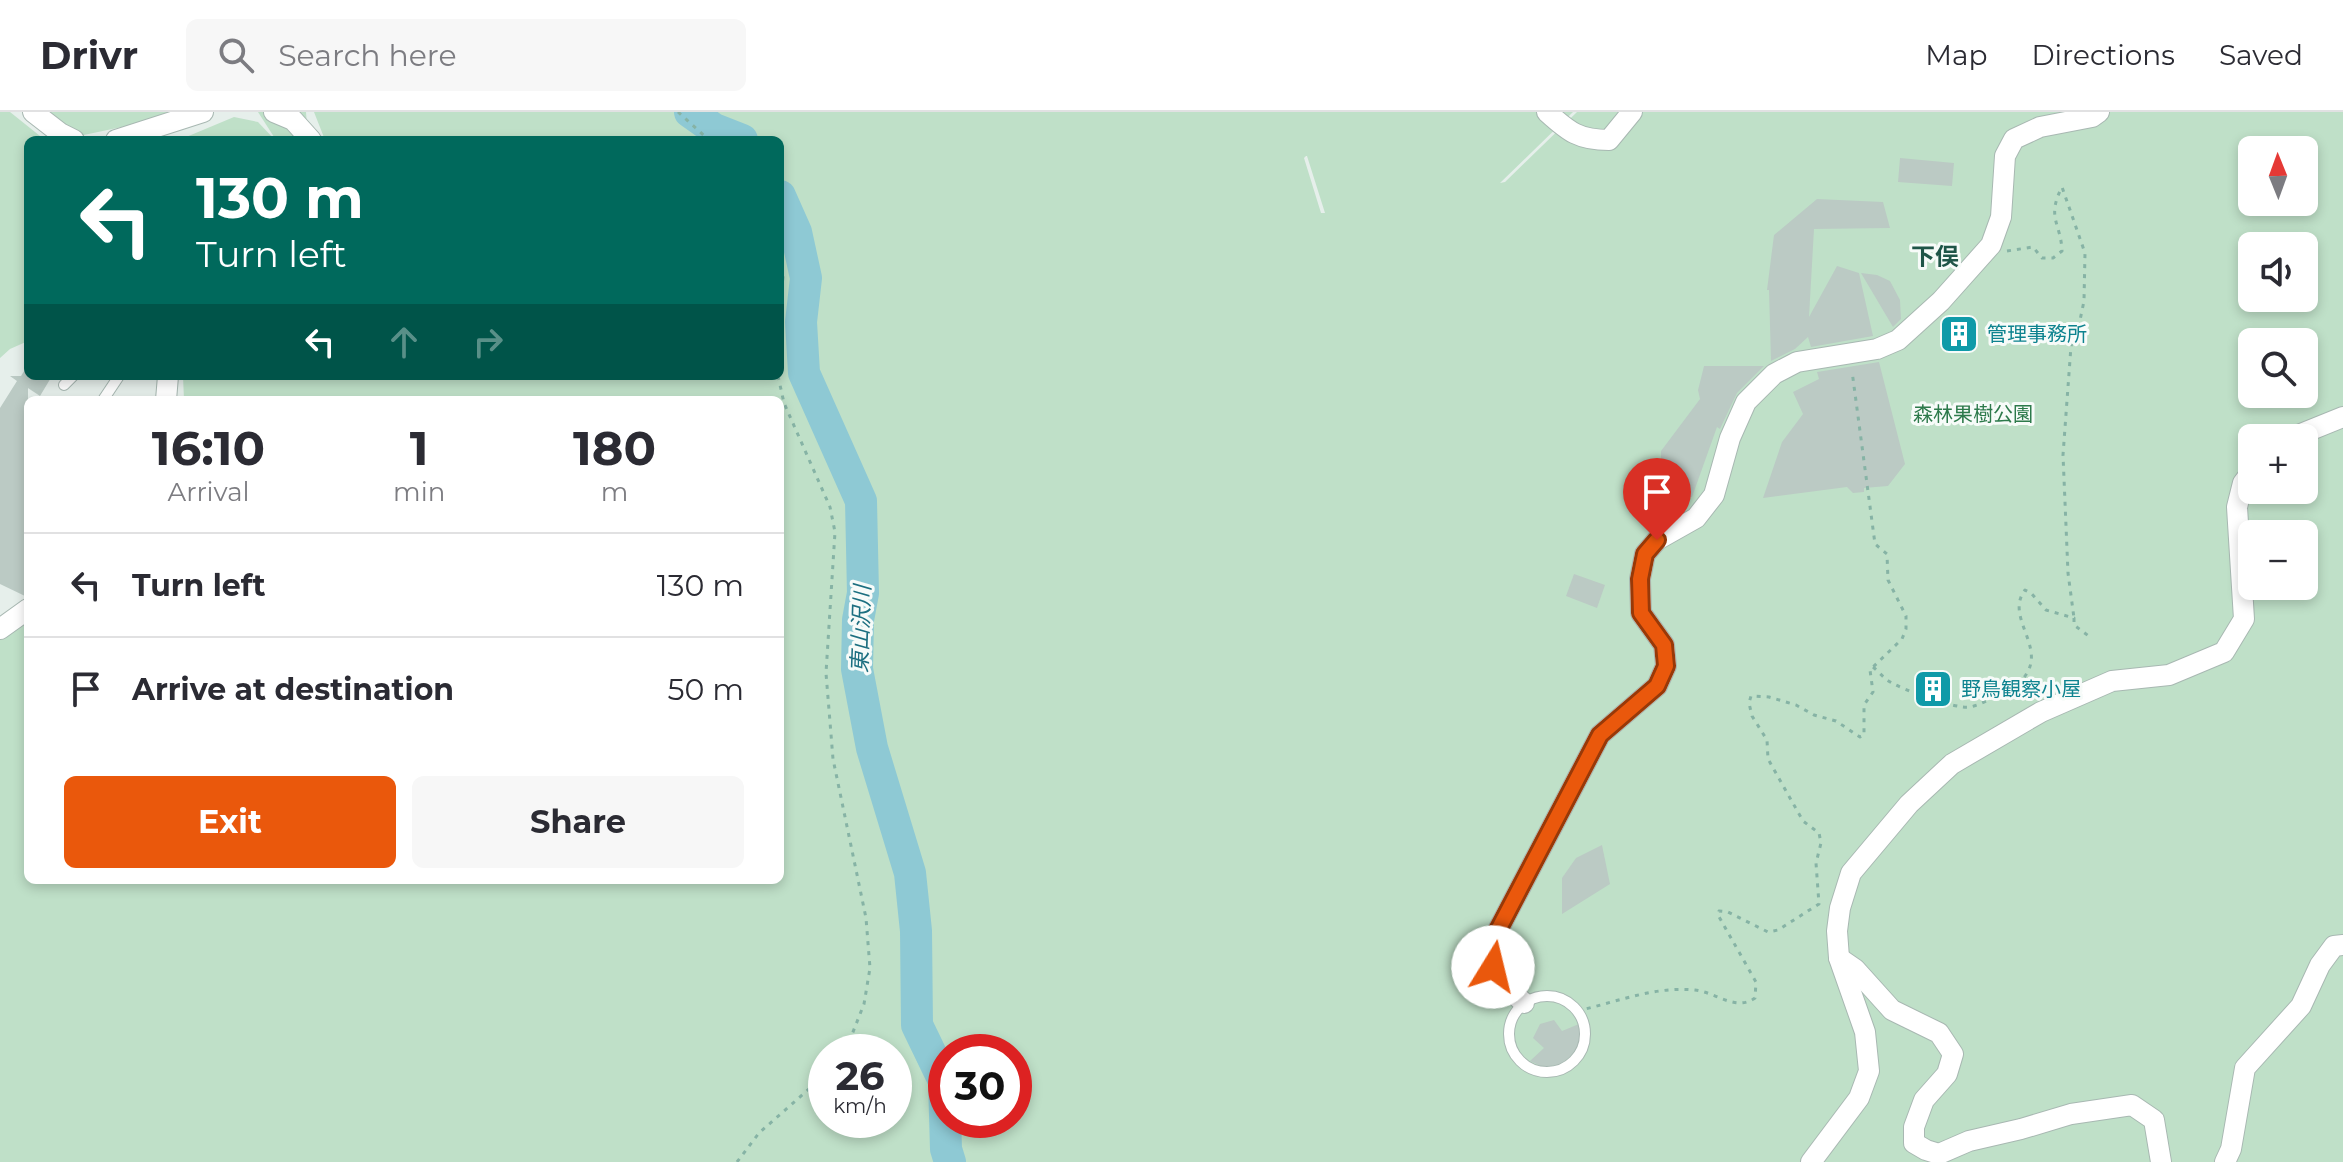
<!DOCTYPE html>
<meta charset="utf-8">
<style>
body{margin:0;font-family:Montserrat,"Noto Sans JP",sans-serif;background:#f7f7f7;color:#2b2b33;height:100vh;display:flex;flex-direction:column;font-size:30px;white-space:nowrap}
*{box-sizing:border-box;margin:0}
p{font-size:26px;color:#7c7c81}
.icon{flex:none;width:44px;height:44px;fill:none;stroke:currentColor;stroke-width:2;stroke-linecap:round;stroke-linejoin:round}
.map{position:relative;flex:1;overflow:hidden}
.panel{position:absolute;left:24px;top:284px;width:760px;height:488px;display:flex;flex-direction:column;background:#fff;border-radius:12px;box-shadow:0 4px 12px #0003}
.panel>*{flex:none}
.top-card{position:absolute;left:24px;top:24px;width:760px;height:244px;border-radius:12px;box-shadow:0 4px 12px #0003;background:#00695c;color:#fff;overflow:hidden}
.needle{width:52px;rotate:359deg}
.buttons{position:absolute;left:2238px;top:24px;display:grid;gap:16px}
.buttons a{display:grid;place-items:center;width:80px;height:80px;border-radius:12px;background:#fff;box-shadow:0 4px 12px #0003;font-size:40px}
.speed{position:absolute;left:808px;top:922px;display:flex;gap:16px;font-size:40px;font-weight:700;text-align:center}
.speed>*{display:grid;place-content:center;width:104px;height:104px;border-radius:50%;background:#fff;box-shadow:0 4px 12px #0003;line-height:1}
.speed small{font-size:20px;font-weight:400}
.speed .limit{border:12px solid #d22;background:#fff;color:#111}
.pin{position:absolute;display:grid;place-items:center;width:68px;height:68px;color:#fff;margin:-82px -34px;border-radius:50% 50% 50% 0;rotate:-45deg;box-shadow:0 0 8px #0007}
.pin .icon{rotate:45deg}
.me{position:absolute;width:88px;margin:-44px;rotate:9deg;stroke-linejoin:round;filter:drop-shadow(0 0 6px #0008)}
.turn{display:flex;align-items:center;gap:28px;height:168px;padding:0 40px;font-size:36px}
.turn .icon{width:104px;height:104px;stroke-width:2.5}
.turn b{display:block;font-size:56px;line-height:68px}
.lanes{display:flex;align-items:center;height:76px;padding:0 40px;background:#0003;justify-content:center;gap:40px;direction:ltr}
.lanes .off{opacity:.35}
.eta{display:flex;justify-content:space-evenly;align-items:center;height:136px;text-align:center}
.eta b{font-size:48px;font-weight:700;line-height:56px}
.primary-button{display:flex;gap:16px;margin-top:auto;padding:16px 40px}
.primary-button a{flex:1;height:92px;border-radius:12px;background:#ea580c;color:#fff;font-size:32px;font-weight:700;line-height:92px;text-align:center}
.primary-button a+a{background:#f7f7f7;color:#2b2b33}
ul{padding:0;list-style:none}
li{display:flex;align-items:center;gap:24px;height:104px;padding:0 40px;border-top:2px solid #e1e1e2}
li div{flex:1}
li b{display:block;font-size:30px}
li em{font-style:normal}
header{display:flex;align-items:center;gap:48px;box-sizing:border-box;height:112px;padding:0 40px;background:#fff;border-bottom:2px solid #e1e1e2}
header strong{font-size:38px}
nav{display:flex;gap:44px;margin-inline-start:auto;font-size:28px}
.search{width:560px;height:72px;background:#f7f7f7;display:flex;align-items:center;gap:20px;box-sizing:border-box;padding:0 28px;border-radius:12px;color:#7c7c81;font-size:30px}
.map>svg:first-child{display:block}
.green{fill:#bfe0c8;fill-rule:evenodd}
.lines{fill:none;stroke-linecap:round;stroke-linejoin:round}
.river{stroke:#8ec9d4;stroke-width:32}
.building{fill:#bbcac4}
.lane-casing{stroke:#a8b8b2;stroke-width:12}
.street-casing{stroke:#a8b8b2;stroke-width:22}
.path{stroke:#86b3a5;stroke-width:3;stroke-dasharray:4 6;stroke-linecap:butt}
.lane{stroke:#fff;stroke-width:10}
.street{stroke:#fff;stroke-width:20}
.route-casing{stroke:#983908;stroke-width:20}
.route{stroke:#ea580c;stroke-width:14}
.labels{text-anchor:middle;dominant-baseline:central;stroke-width:6;stroke-linejoin:round;paint-order:stroke}
.culture-label{font-size:20px;fill:#0d838f;stroke:#f7fbf9;text-anchor:start}
.park-label{font-size:20px;fill:#2d7a4b;stroke:#f7fbf9}
.water-label{font-size:22px;font-style:italic;fill:#1c6f80;stroke:#f7fbf9}
.quarter-label{font-size:24px;font-weight:bold;fill:#1f5548;stroke:#f7fbf9}
</style>
<header>
<strong>Drivr</strong>
<div class="search"><svg class="icon" aria-label="search" viewBox="0 0 24 24"><circle cx="10" cy="10" r="6"/><path d="M15 15l6 6"/></svg>Search here</div>
<nav><a>Map</a><a>Directions</a><a>Saved</a></nav>
</header>
<div class="map">
<svg width="2343" height="1050" viewBox="0 0 2343 1050">
<rect width="100%" height="100%" fill="#e6efeb"/>
<!-- green -->
<g class="green">
<polygon points="0,0 10,0 45,28 28,28 28,229 10,237 0,246"/>
<polygon points="49,0 193,0 79,24"/>
<polygon points="258,0 306,0 308,28 276,28"/>
<path d="M314,0H1573L1500,71L1505,70L1577,0H2343V1050H0V525L28,509V768H780V288H184L183,264H780V28H325ZM2252,38H2304V90H2252ZM1306,44H1307L1325,101H1321L1304,46ZM2252,134H2304V186H2252ZM2252,230H2304V282H2252ZM2252,326H2304V378H2252ZM2252,422H2304V474H2252ZM826,940H894V1008H826ZM946,940H1014V1008H946Z"/>
<polygon points="234,5 258,10 275,28 179,28"/>
</g>
<g class="lines">
<!-- river -->
<g class="river">
<polyline points="690,0 714,17 742,28"/>
<polyline points="780,84 796,120 806,166 801,210 804,261 861,389 863,481 858,508 857,557 872,636 910,761 916,819 917,913 944,969 946,1037 950,1050"/>
</g>
</g>
<!-- building -->
<g class="building">
<polygon points="1900,46 1954,51 1952,74 1898,70"/>
<polygon points="1817,87 1883,90 1890,116 1814,117 1809,205 1837,154 1859,161 1873,224 1811,235 1808,225 1795,237 1771,249 1769,178 1767,178 1774,123"/>
<polygon points="1861,161 1877,163 1890,169 1900,188 1901,207 1893,215"/>
<polygon points="1958,207 1973,226 1960,236 1946,217"/>
<polygon points="1879,250 1905,352 1888,374 1864,376 1864,380 1853,381 1847,375 1763,386 1782,330 1803,302 1793,280 1819,267 1817,260"/>
<polygon points="28,253 28,264 52,264 40,284 28,276 28,484 25,484 0,472 0,296 17,269 10,264 21,264"/>
<polygon points="1704,254 1764,254 1737,281 1720,317 1717,315 1692,385 1661,385 1661,339 1700,287 1698,278"/>
<polygon points="1574,462 1605,473 1597,496 1566,484"/>
<polygon points="1602,733 1610,772 1562,802 1562,766 1576,746"/>
<polygon points="1554,908 1562,919 1579,912 1581,926 1574,941 1560,953 1543,955 1530,949 1544,936 1533,926 1540,912"/>
</g>
<g class="lines">
<defs>
<g id="lane">
<polyline points="64,273 73,264"/>
<polyline points="103,288 119,264"/>
<circle cx="1547" cy="922" r="38"/>
</g>
<g id="street">
<polyline points="33,0 60,21 74,28"/>
<polyline points="274,0 293,8 311,28"/>
<path d="M1547,0C1569,20 1579,28 1609,28L1632,0"/>
<polyline points="116,28 203,0"/>
<polyline points="166,288 168,264"/>
<polyline points="2291,326 2343,305"/>
<polyline points="0,517 28,497"/>
<polyline points="1839,846 1855,857 1892,898 1939,921 1953,942 1947,962 1924,988 1914,1015 1914,1031 1926,1038 1939,1042 1969,1029 2021,1017 2071,1002 2132,993 2154,1008 2161,1050"/>
<polyline points="1524,891 1506,874 1493,855 1496,822 1600,623 1657,574 1666,554 1664,533 1641,501 1640,467 1645,442 1657,428 1696,406 1714,383 1730,326 1746,290 1774,262 1797,250 1877,237 1898,228 1941,189 1991,133 2001,105 2005,44 2014,27 2040,15 2092,5 2099,0"/>
<polyline points="1811,1050 1859,986 1869,959 1865,920 1839,846 1837,819 1840,796 1851,761 1909,692 1952,652 2041,600 2112,569 2169,563 2224,540 2244,507 2237,395 2243,371 2252,359"/>
<polyline points="2225,1050 2231,1037 2245,956 2301,894 2320,853 2334,834 2343,833"/>
</g>
</defs>
<!-- lane casing -->
<use href="#lane" class="lane-casing"/>
<!-- street casing -->
<use href="#street" class="street-casing"/>
<!-- path -->
<g class="path">
<polyline points="678,0 709,28"/>
<path d="M2007,139L2033,135L2042,146H2053L2062,139C2061,111 2046,106 2062,75L2085,141L2084,189L2079,213L2071,234L2063,343L2068,461L2074,506"/>
<polyline points="780,155 783,165 780,193"/>
<polyline points="778,264 784,291 830,395 835,420 826,561 833,647 866,806 870,856 864,892 851,925 841,940"/>
<path d="M1873,555C1878,559 1882,564 1887,568C1900,577 1954,597 1969,595C1979,594 1989,587 1998,583C2010,578 2020,573 2027,561C2044,533 2005,504 2025,478L2031,481L2046,498L2074,506V513L2090,525"/>
<path d="M1577,899C1617,890 1654,874 1695,878C1715,880 1736,900 1755,886L1756,870L1718,803L1719,799L1728,800L1768,820L1778,818L1819,792L1816,751L1821,731L1819,721L1803,709L1768,647L1767,628L1752,604L1749,591L1751,584L1769,585L1796,593L1814,603L1836,609L1860,625L1864,623V593L1873,580L1870,558L1902,527L1906,517V504L1888,468L1887,442L1875,432L1852,259"/>
<polyline points="737,1050 759,1021 826,962"/>
</g>
<!-- lane -->
<use href="#lane" class="lane"/>
<!-- street -->
<use href="#street" class="street"/>
</g>
<g class="lines">
<defs>
<polyline id="route" points="1493,855 1496,822 1600,623 1657,574 1666,554 1664,533 1641,501 1640,467 1645,442 1657,428"/>
</defs>
<!-- route casing -->
<use href="#route" class="route-casing"/>
<!-- route -->
<use href="#route" class="route"/>
</g>
<!-- icons -->
<defs>
<symbol id="building-square" viewBox="-11 -11 22 22"><rect x="-9" y="-9" width="18" height="18" rx="4" fill="#0f9aa8" stroke="#f7fbf9"/><path d="M-4-6H4V6H1V3H-1V6H-4ZM-2.5-4.3h1.7v1.8h-1.7ZM.8-4.3h1.7v1.8H.8ZM-2.5-1h1.7V.8h-1.7ZM.8-1h1.7V.8H.8Z" fill="#fff"/></symbol>
</defs>
<g fill-rule="evenodd">
<use href="#building-square" x="1937" y="200" width="44" height="44"/>
<use href="#building-square" x="1911" y="555" width="44" height="44"/>
</g>
<g class="labels">
<!-- culture labels -->
<g class="culture-label">
<text x="1987" y="222">管理事務所</text>
<text x="1961" y="577">野鳥観察小屋</text>
</g>
<!-- park labels -->
<g class="park-label">
<text x="1973" y="302">森林果樹公園</text>
</g>
<!-- water labels -->
<g class="water-label">
<text transform="translate(861 517) rotate(-88)">東山沢川</text>
</g>
<!-- quarter labels -->
<g class="quarter-label">
<text x="1935" y="144">下俣</text>
</g>
</g>
</svg>
<div class="buttons">
<a><svg class="needle" viewBox="-14 -14 28 28"><path d="M0-13l5 13h-10z" fill="#e53935"/><path d="M0 13l5-13h-10z" fill="#7c7c81"/></svg></a>
<a><svg class="icon" aria-label="sound" viewBox="0 0 24 24"><path d="M4 9h4l5-4v14l-5-4H4zM17 9q2 3 0 6"/></svg></a>
<a><svg class="icon" aria-label="search" viewBox="0 0 24 24"><circle cx="10" cy="10" r="6"/><path d="M15 15l6 6"/></svg></a>
<a>+</a>
<a>−</a>
</div>
<div class="speed"><div>26<small>km/h</small></div><div class="limit">30</div></div>
<div class="pin" style="left:1657px;top:428px;background:#d93025"><svg class="icon" aria-label="arrive" viewBox="0 0 24 24"><path d="M6 21V4h12l-3 4 3 4H6"/></svg></div>
<svg class="me" style="left:1493px;top:855px" viewBox="-20 -20 40 40"><circle r="19" fill="#fff"/><path d="M0-13L10 11 0 6-10 11z" fill="#ea580c"/></svg>
<div class="top-card">
<div class="turn"><svg class="icon" aria-label="left" viewBox="0 0 24 24"><path d="M17 20v-9H6M10 6l-5 5 5 5"/></svg><div><b>130 m</b>Turn left</div></div>
<div class="lanes"><svg class="icon" aria-label="left" viewBox="0 0 24 24"><path d="M17 20v-9H6M10 6l-5 5 5 5"/></svg><svg class="icon off" aria-label="ahead" viewBox="0 0 24 24"><path d="M12 20V5M6 11l6-6 6 6"/></svg><svg class="icon off" aria-label="right" viewBox="0 0 24 24"><path d="M7 20v-9h11M14 6l5 5-5 5"/></svg></div>
</div>
<section class="panel">
<div class="eta">
<div><b>16:10</b><p>Arrival</p></div>
<div><b>1</b><p>min</p></div>
<div><b>180</b><p>m</p></div>
</div>
<ul>
<li><svg class="icon" aria-label="left" viewBox="0 0 24 24"><path d="M17 20v-9H6M10 6l-5 5 5 5"/></svg><div><b>Turn left</b></div><em>130 m</em></li>
<li><svg class="icon" aria-label="arrive" viewBox="0 0 24 24"><path d="M6 21V4h12l-3 4 3 4H6"/></svg><div><b>Arrive at destination</b></div><em>50 m</em></li>
</ul>
<div class="primary-button"><a>Exit</a><a>Share</a></div>
</section>
</div>
